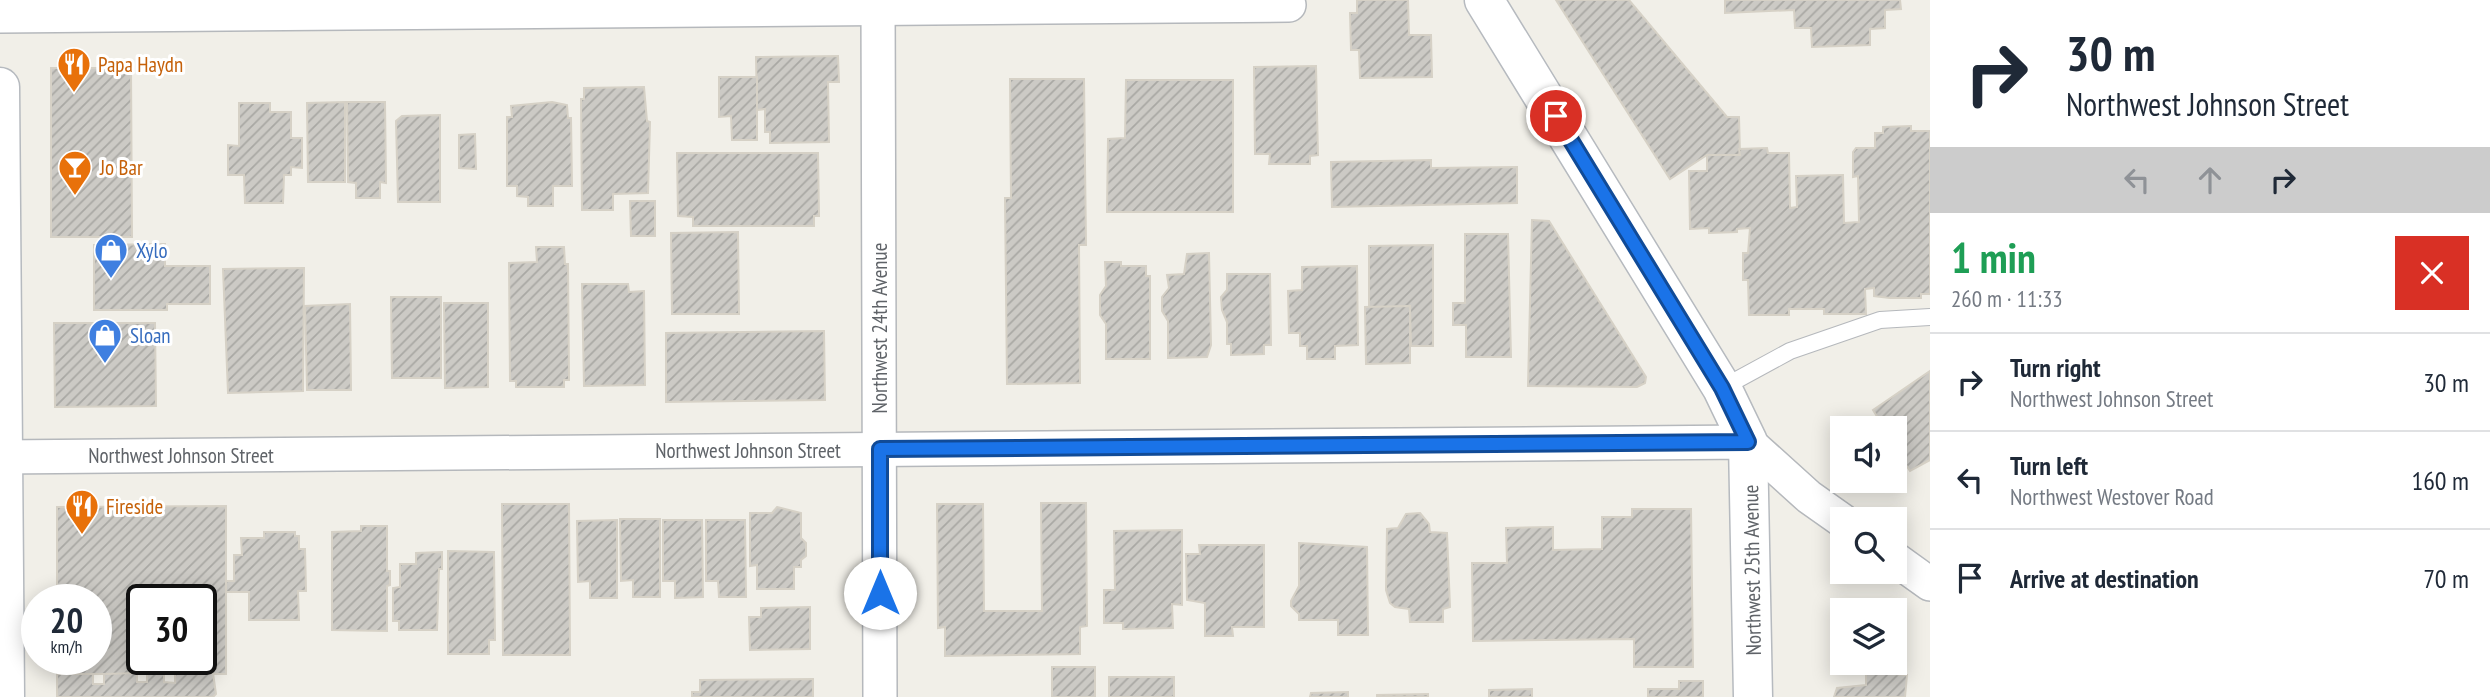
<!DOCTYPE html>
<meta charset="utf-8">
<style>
body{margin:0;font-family:"PT Sans Narrow",sans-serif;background:#f6f6f7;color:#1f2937;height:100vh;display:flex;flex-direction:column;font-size:26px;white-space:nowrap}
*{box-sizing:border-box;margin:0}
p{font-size:23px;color:#747a83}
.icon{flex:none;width:38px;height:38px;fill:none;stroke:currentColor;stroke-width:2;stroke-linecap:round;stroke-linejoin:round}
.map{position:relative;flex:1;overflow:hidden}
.details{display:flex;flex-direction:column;background:#fff;width:560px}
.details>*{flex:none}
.banner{background:#fff;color:#1f2937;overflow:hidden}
.buttons{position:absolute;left:1830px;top:416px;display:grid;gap:14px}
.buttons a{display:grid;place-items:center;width:77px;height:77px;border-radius:0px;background:#fff;box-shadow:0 4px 18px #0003;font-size:35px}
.speed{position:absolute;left:21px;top:584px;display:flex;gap:14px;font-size:35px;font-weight:700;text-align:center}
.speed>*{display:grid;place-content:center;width:91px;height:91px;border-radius:50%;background:#fff;box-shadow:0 4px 18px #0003;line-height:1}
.speed small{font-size:18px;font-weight:400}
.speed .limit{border:4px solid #111;border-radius:10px;background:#fff;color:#111}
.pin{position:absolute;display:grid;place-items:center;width:60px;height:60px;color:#fff;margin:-30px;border:4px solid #fff;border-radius:50%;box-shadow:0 2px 7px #0007}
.me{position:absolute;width:77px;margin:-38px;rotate:0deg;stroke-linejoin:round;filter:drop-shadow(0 0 5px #0008)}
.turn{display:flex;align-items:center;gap:24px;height:147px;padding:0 21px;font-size:32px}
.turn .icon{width:91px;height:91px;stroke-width:2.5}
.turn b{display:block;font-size:49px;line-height:60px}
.lanes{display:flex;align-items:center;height:66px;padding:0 21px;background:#0003;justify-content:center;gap:35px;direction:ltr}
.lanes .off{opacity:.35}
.round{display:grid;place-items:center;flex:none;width:74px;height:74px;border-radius:0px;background:#f6f6f7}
.overview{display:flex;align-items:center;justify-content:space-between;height:119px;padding:0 21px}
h1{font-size:42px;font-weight:700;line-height:52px;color:#1e9e55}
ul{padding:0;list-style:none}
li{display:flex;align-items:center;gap:21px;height:98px;padding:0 21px;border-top:2px solid #e0e1e3}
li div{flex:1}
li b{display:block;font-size:26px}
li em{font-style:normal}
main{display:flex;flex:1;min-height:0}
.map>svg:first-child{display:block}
.building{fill:url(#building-hatch);stroke:#d6d1c6;stroke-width:2;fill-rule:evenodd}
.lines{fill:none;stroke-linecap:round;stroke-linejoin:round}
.lane-casing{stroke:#b5b8bc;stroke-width:18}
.street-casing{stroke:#b5b8bc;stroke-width:36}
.secondary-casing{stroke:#b6babf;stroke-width:41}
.lane{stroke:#fff;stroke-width:16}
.street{stroke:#fff;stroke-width:33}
.secondary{stroke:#fff;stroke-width:38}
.route-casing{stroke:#114b97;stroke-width:18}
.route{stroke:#1a73e8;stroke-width:12}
.labels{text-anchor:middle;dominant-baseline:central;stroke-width:6;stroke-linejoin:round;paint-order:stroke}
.food-label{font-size:21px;fill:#c56008;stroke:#fff;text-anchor:start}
.shop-label{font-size:21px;fill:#366cbe;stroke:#fff;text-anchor:start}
.street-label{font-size:21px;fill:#5f6368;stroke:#fff}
</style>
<main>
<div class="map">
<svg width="1930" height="697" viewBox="0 0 1930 697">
<defs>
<pattern id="building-hatch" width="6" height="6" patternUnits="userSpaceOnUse" patternTransform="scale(1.75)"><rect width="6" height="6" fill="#cccac5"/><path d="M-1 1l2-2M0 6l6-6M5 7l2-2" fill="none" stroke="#a9a8a4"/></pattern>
</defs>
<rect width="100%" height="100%" fill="#f1efe8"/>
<!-- building -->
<g class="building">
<polygon points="1357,0 1408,0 1409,35 1431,35 1432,77 1360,78 1359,50 1351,50 1350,13 1357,13"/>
<polygon points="1556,0 1629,0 1727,117 1739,117 1740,155 1707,155 1670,179"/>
<polygon points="1725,0 1900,0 1901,9 1885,10 1885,28 1870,29 1870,45 1812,47 1811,28 1795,28 1794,10 1725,13"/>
<polygon points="838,56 839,82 828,82 829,142 770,143 770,132 765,132 765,109 757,110 756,57"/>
<polygon points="1316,66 1318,155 1310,156 1310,164 1269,164 1270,154 1255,154 1254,67"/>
<polygon points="51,68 131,68 132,237 51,237"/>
<polygon points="719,77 757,77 757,140 732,140 731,116 719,117"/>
<polygon points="1010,79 1084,79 1086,245 1079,245 1080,383 1007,384 1005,198 1011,198"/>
<polygon points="1126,80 1233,80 1233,212 1107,212 1108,139 1125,138"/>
<polygon points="644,87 647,121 650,122 648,193 613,194 613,210 582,210 581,99 584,99 584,88"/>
<polygon points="345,102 345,182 308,182 307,103"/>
<polygon points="347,102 385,102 386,183 380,182 380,198 356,198 356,183 348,182"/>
<polygon points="552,102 567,105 568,118 571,118 572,186 553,186 553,206 528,206 528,197 517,196 517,186 507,186 507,117 512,117 511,106"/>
<polygon points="239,103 270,103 270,112 291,112 291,138 302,138 302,168 291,167 291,175 284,175 283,203 245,203 244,175 228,175 228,145 239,146"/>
<polygon points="440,115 440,202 398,202 396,121 402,116"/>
<polygon points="1911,126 1911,131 1930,131 1930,294 1921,294 1921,298 1890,298 1874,296 1874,288 1865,289 1866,314 1824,314 1824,309 1789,309 1789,315 1749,315 1748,280 1743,280 1743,253 1748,253 1750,228 1737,229 1737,232 1709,233 1709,228 1690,229 1689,171 1707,171 1707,155 1740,155 1739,149 1767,148 1768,153 1789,153 1790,208 1797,207 1796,176 1843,175 1844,223 1859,222 1858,176 1853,177 1853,152 1856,148 1875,148 1875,133 1883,133 1883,127"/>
<polygon points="475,134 476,169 459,168 459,135"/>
<polygon points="677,153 818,153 819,216 814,216 814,226 693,226 693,217 678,216"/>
<polygon points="1431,160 1431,168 1517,167 1517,203 1332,207 1331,162"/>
<polygon points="630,201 655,201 655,236 631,236"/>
<polygon points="1532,220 1549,221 1646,377 1645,383 1637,387 1528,386"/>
<polygon points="738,232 739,314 672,314 671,233"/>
<polygon points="1465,234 1508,234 1511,357 1466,357 1466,325 1453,325 1453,303 1465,303"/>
<polygon points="165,244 165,266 210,266 210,304 167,304 167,310 94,310 94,245"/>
<polygon points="1433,245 1433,346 1411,346 1410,306 1369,308 1369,246"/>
<polygon points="536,247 564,247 565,264 568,264 569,380 564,380 564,387 516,387 516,381 510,381 509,263 537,262"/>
<polygon points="1209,253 1211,345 1207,357 1168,358 1168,321 1162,311 1162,297 1169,288 1167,275 1184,274 1187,254"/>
<polygon points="1105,262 1121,262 1121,266 1146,266 1146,276 1150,276 1150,359 1106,359 1106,324 1100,315 1100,295 1106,286"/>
<polygon points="1357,266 1358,345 1335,346 1335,359 1307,359 1307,346 1300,346 1300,333 1289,333 1288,291 1302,290 1302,267"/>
<polygon points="304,268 303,391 228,393 223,269"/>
<polygon points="1227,274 1270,274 1271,345 1264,345 1264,354 1231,355 1231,344 1227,344 1227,322 1222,310 1221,297 1227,290"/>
<polygon points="582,284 628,284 629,292 644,291 645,385 584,386"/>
<polygon points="391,297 441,297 441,378 392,378"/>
<polygon points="444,303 488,303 488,387 445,388"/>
<polygon points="350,304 351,390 307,390 305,306"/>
<polygon points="1410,306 1410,363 1366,364 1365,307"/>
<polygon points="54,323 155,323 156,406 55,407"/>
<polygon points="824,331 825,400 666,402 666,333"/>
<polygon points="1930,371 1930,460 1910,471 1902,459 1895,459 1895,429 1875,429 1881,423 1873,410"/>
<polygon points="1041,503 1086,503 1087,626 1080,627 1080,654 945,656 945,627 938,628 937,504 983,504 984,611 1042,611"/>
<polygon points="502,504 569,504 570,655 503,655"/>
<path d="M226,506V674H57V660H96V600H57V507ZM142,600H201V660H142Z"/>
<polygon points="777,507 801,513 801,538 806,543 806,556 801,560 801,567 794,567 794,589 757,589 757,565 750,566 750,513 772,513"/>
<polygon points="1632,509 1691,509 1693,667 1634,667 1634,639 1473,641 1472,563 1507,563 1506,528 1553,527 1553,550 1602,549 1602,517 1632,517"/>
<polygon points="1420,513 1429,524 1430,532 1447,533 1450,607 1443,609 1443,622 1410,622 1409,609 1395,607 1390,603 1386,590 1387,529 1398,528 1406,514"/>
<polygon points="620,519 660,519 660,597 633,597 633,580 621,581"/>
<polygon points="617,520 617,598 590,598 590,581 578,582 577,521"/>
<polygon points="663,520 702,520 703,597 675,598 675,581 663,581"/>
<polygon points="706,520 745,520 746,597 719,597 718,581 706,581"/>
<polygon points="361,526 387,526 387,571 390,571 390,585 387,586 387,631 332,630 332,532 361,531"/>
<polygon points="1182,530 1182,605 1172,604 1173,628 1123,629 1123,623 1104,623 1104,590 1115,590 1114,531"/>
<polygon points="264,532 295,532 295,536 299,536 299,549 305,549 306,591 298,591 299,620 249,620 249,592 226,592 226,581 234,581 234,555 242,555 241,538 264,538"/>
<polygon points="1299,543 1367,547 1368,635 1338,635 1338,620 1299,620 1299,614 1291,606 1291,601 1299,586"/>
<polygon points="1199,545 1264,545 1264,627 1232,627 1233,636 1205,636 1205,603 1187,600 1186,554 1200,554"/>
<polygon points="448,551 494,552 495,640 489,640 489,654 448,654"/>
<polygon points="442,552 442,569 439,569 437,630 399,630 399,621 393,621 393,588 400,587 400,564 416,564 416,553"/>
<polygon points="810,607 810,649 750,650 749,617 761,617 761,608"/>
<rect x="1052" y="667" width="43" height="30"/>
<polygon points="1866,672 1907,675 1905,697 1834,697 1837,688 1866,685"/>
<polygon points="137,673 137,682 147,682 147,674 164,674 164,682 175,683 175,674 213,673 216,694 213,697 57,697 57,674 93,674 93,684 104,684 104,674"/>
<rect x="1109" y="677" width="65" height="20"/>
<polygon points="813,679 813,697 692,697 692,692 700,692 700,680"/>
<polygon points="1679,681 1703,681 1703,697 1648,697 1648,689 1679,689"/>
<polygon points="1532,689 1532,697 1489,697 1489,690"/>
<polygon points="1348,692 1348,697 1310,697 1311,693"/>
<polygon points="1428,694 1428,697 1377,697 1377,695"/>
</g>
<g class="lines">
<defs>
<polyline id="lane" points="1722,388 1790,351 1880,320 1930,317"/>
<g id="street">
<polyline points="878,0 880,697"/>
<polyline points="0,16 1289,5"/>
<polyline points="0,457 1748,442 1809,497 1843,521"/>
<polyline points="1895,559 1930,584"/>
</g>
<g id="secondary">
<polyline points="1484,0 1722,388 1748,442 1753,697"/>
<polyline points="0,87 5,697"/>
</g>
</defs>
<!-- lane casing -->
<use href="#lane" class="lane-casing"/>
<!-- street casing -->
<use href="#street" class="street-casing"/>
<!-- secondary casing -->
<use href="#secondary" class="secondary-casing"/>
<!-- lane -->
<use href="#lane" class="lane"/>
<!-- street -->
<use href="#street" class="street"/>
<!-- secondary -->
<use href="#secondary" class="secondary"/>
</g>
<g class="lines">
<defs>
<polyline id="route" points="880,593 880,449 1748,442 1722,388 1556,116"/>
</defs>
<!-- route casing -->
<use href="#route" class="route-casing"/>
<!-- route -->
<use href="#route" class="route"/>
</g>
<!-- icons -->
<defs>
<symbol id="restaurant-pin" viewBox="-11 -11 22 30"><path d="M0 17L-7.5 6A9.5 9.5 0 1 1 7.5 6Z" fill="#e8710a" stroke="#fff"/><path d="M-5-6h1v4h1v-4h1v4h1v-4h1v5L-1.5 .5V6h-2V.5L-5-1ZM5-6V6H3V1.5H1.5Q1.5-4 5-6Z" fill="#fff"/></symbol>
<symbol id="bar-pin" viewBox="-11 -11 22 30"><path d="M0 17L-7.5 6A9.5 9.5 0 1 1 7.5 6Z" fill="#e8710a" stroke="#fff"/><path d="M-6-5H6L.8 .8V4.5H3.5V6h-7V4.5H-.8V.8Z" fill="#fff"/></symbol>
<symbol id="shop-pin" viewBox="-11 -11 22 30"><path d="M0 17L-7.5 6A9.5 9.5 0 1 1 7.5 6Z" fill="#3f7fe0" stroke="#fff"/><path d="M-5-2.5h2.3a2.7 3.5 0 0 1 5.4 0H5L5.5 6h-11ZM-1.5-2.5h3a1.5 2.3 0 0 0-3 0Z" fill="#fff"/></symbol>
</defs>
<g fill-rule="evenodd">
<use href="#restaurant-pin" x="55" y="45" width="38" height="52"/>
<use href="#bar-pin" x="56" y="148" width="38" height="52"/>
<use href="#shop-pin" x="92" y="231" width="38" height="52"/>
<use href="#shop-pin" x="86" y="316" width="38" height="52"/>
<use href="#restaurant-pin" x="63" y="487" width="38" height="52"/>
</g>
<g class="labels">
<!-- food labels -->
<g class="food-label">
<text x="98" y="64">Papa Haydn</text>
<text x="100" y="167">Jo Bar</text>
<text x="106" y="506">Fireside</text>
</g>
<!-- shop labels -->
<g class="shop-label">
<text x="136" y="250">Xylo</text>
<text x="130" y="335">Sloan</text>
</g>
<!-- street labels -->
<g class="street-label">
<text transform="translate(879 328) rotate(-90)">Northwest 24th Avenue</text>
<text x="748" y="450">Northwest Johnson Street</text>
<text x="181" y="455">Northwest Johnson Street</text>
<text transform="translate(1752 570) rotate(-91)">Northwest 25th Avenue</text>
</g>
</g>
</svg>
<div class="buttons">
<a><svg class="icon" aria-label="sound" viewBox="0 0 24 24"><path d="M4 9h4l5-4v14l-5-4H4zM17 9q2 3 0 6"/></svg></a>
<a><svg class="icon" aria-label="search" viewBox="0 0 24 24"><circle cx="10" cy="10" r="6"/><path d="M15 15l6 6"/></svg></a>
<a><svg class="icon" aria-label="layers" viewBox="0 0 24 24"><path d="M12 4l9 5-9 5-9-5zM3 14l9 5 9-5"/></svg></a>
</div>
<div class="speed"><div>20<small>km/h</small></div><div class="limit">30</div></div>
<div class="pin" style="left:1556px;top:116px;background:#d93025"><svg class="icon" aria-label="arrive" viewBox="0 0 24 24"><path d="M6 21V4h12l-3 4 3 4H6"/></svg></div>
<svg class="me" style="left:880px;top:593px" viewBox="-20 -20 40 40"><circle r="19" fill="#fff"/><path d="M0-13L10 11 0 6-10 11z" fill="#1a73e8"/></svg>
</div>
<section class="details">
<div class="banner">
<div class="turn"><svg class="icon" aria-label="right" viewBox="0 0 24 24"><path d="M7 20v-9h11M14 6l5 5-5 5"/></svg><div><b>30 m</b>Northwest Johnson Street</div></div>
<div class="lanes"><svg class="icon off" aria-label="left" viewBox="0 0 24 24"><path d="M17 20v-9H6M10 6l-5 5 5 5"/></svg><svg class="icon off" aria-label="ahead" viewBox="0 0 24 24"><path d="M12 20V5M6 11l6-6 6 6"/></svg><svg class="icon" aria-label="right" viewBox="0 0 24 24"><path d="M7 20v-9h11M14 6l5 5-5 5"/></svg></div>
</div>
<div class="overview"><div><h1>1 min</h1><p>260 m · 11:33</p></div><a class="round" style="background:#d93025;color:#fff"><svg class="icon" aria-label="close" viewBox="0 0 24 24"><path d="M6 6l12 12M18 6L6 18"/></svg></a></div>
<ul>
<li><svg class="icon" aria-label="right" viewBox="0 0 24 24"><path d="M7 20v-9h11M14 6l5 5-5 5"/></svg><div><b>Turn right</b><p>Northwest Johnson Street</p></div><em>30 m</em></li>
<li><svg class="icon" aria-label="left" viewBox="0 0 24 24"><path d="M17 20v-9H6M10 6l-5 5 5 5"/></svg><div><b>Turn left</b><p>Northwest Westover Road</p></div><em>160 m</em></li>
<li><svg class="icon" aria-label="arrive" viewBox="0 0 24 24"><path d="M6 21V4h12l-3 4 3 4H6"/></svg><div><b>Arrive at destination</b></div><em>70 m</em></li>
</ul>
</section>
</main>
